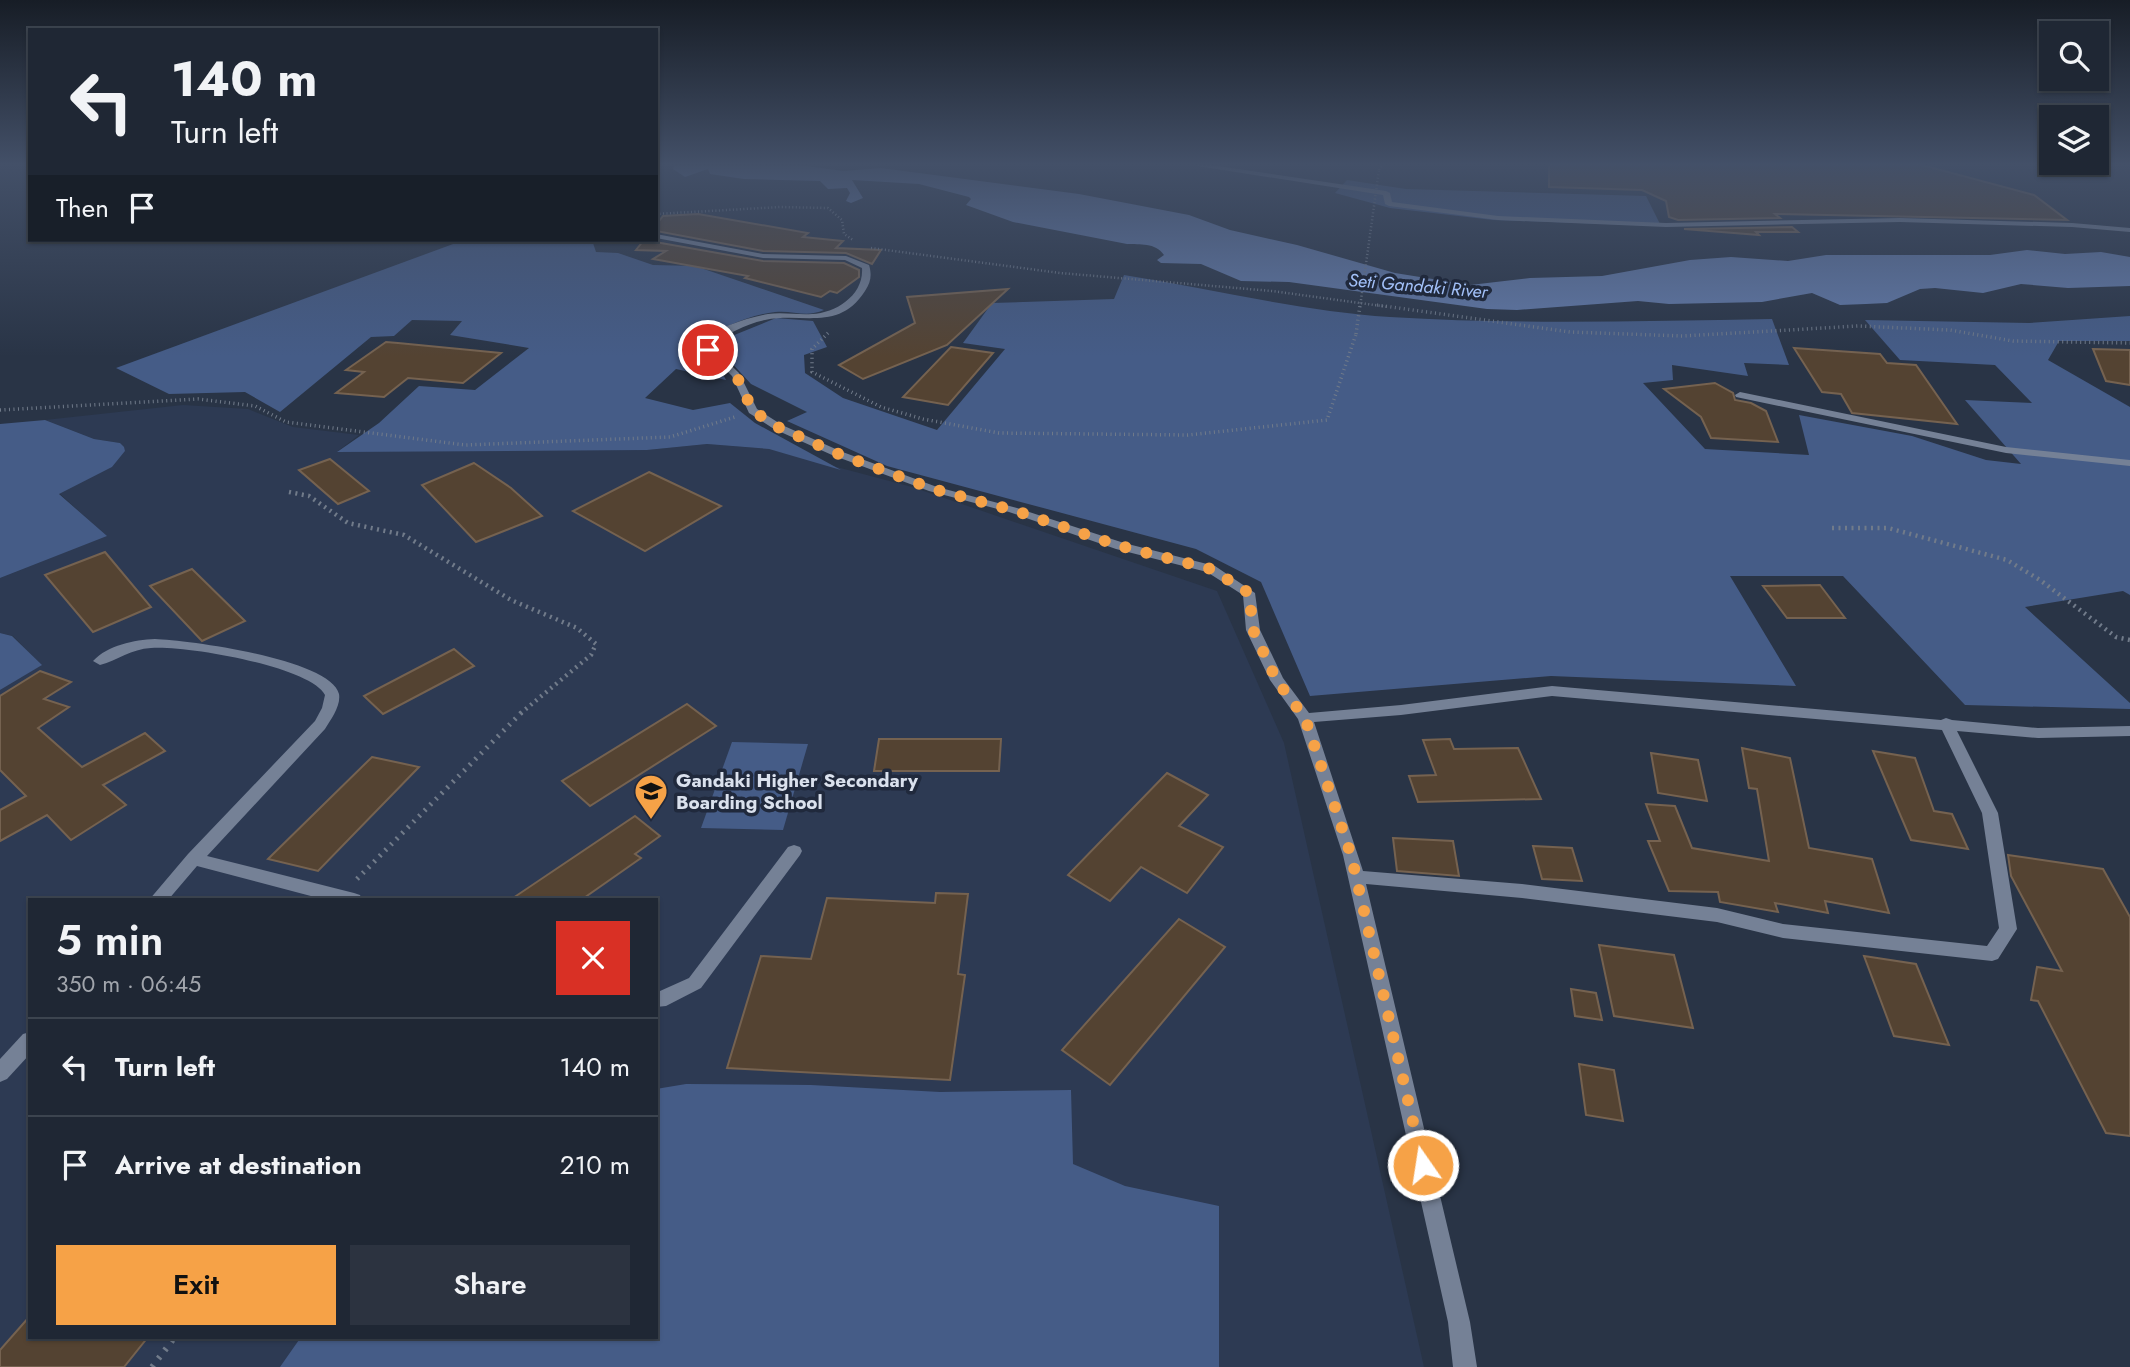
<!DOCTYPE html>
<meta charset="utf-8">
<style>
body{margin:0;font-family:Jost,sans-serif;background:#2c3340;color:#f1f3f6;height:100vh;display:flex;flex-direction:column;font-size:26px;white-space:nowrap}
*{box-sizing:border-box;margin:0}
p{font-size:23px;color:#a1a5ac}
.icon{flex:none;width:38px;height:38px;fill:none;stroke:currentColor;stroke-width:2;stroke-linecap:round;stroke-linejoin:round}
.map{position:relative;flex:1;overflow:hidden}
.side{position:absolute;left:28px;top:898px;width:630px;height:441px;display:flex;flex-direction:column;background:#1f2734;border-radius:0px;box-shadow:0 2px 5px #0004,0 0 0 2px #3c444f}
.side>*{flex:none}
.guide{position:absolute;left:28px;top:28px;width:630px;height:214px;border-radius:0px;box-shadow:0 2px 5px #0004,0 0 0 2px #3c444f;background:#1f2734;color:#f1f3f6;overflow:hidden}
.controls{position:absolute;left:2039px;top:21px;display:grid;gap:14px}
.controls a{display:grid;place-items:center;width:70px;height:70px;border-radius:0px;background:#1f2734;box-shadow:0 2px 5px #0004,0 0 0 2px #3c444f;font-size:35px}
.pin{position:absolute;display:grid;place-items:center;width:60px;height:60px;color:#fff;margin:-30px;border:4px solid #fff;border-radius:50%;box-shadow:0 2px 7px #0007}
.me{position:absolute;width:77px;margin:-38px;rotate:347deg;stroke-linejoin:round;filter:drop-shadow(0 0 5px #0008)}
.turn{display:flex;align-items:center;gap:24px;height:147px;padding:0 28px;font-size:32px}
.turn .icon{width:91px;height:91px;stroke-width:2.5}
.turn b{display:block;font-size:49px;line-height:60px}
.then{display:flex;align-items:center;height:66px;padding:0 28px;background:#0003;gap:14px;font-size:26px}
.round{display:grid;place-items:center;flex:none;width:74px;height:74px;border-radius:0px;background:#2c3340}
.head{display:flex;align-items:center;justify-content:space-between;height:119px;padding:0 28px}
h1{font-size:42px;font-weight:600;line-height:52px}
.primary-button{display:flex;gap:14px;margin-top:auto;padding:14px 28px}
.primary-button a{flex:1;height:80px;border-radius:0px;background:#f6a247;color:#111;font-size:28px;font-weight:600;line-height:80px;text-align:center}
.primary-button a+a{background:#2c3340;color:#f1f3f6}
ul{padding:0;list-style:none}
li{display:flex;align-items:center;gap:21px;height:98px;padding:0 28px;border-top:2px solid #3c444f}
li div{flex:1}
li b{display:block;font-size:26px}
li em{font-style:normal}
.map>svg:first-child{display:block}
.built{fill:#2d3a53;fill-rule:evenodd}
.green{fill:#455c87}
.water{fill:#627aa9}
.building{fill:#544332;stroke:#756250;stroke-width:2}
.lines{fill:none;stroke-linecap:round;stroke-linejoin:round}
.path-far4{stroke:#717b8a;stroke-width:2.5;stroke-dasharray:1 2.5;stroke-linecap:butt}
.path-far3{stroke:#717b8a;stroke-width:3.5;stroke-dasharray:1 3.5;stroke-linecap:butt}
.path-far2{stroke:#717b8a;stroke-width:4.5;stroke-dasharray:2 4.5;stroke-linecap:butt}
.path-far1{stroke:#717b8a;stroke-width:5;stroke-dasharray:2 6;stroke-linecap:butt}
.path{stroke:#717b8a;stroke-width:6;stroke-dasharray:2.5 8;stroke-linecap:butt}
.service{fill:#758196;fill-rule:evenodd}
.minor{fill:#758196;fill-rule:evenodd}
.path-bridge-far1{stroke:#717b8a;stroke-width:2.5;stroke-dasharray:1 2.5;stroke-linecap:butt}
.path-bridge{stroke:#717b8a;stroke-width:3.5;stroke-dasharray:1 3.5;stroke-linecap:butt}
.route{stroke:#f6a247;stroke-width:12;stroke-dasharray:0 21.6}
.labels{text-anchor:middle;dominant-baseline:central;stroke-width:7;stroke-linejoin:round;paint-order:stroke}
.far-water-label{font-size:18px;font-style:italic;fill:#a2c0f8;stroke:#20293c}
.poi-label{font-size:19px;font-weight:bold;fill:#dae1ed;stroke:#20293c;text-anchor:start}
</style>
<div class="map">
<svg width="2130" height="1367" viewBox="0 0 2130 1367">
<rect width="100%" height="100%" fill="#293446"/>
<!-- built -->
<path class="built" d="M183,405L248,409L293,427L359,435L338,451L647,450L707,444L769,449L912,487L1217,591L1284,743L1424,1367H0V690L41,665L13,636L0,633V578L106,536L59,493L112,467L125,451L120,443L94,439L45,420ZM30,900H656V1337H30Z"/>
<!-- green -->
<g class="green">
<polygon points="1347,180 1406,189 1646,196 1661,226 1493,220 1390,208 1335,193"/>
<path d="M464,240H592L596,252L618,253L653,265L695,266L824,310C806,318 793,310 775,312C747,315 717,331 692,343C700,358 720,365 726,380L676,369L645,398L693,410L730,403L755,423L841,470L769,449L707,444L647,450L337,452L379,423L419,386L475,390L529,348L450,335L462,321L412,320L394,336L371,337L280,412L245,392L169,394L116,368Z"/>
<path d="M1124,275C1212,289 1301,311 1390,317C1517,325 1645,321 1772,319L1789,365L1744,363L1748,376L1672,365L1673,380L1643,383L1705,449L1809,455L1799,415L1912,436L1986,460L2021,464L1965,400L2032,403L1995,365L1900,360L1865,320L2029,323L2130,316V341H2059L2048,360L2130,407V595L2123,591L2025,607L2130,703V709L1965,705L1843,576H1730L1796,686L1551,676L1310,696L1261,582L1196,549L887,466L787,421L807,412L751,384L717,347V342L776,318L813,321L827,347L804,355L805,373L843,398L937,430L1005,349L963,343L992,303L1114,299Z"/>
<polygon points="45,420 94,439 120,443 124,447 125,451 112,467 59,494 107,536 0,578 0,424"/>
<polygon points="0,633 12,636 42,665 0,690"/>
<polygon points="732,742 808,744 783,830 701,828"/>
<polygon points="686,1084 811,1085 940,1092 1071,1090 1073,1164 1125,1186 1219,1206 1219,1367 280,1367 301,1337 656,1337 656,1089"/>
</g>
<!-- water -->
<path class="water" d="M674,165H800L843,171L881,168L1079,194L1189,215L1230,230L1297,245L1395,273L1470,285L1530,278L1602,276L1690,260L1731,257L1788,261L1826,255H1990L2027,250L2065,254L2101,252L2130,257V286L2068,288L2021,284L1983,293L1935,288L1920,289L1887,303L1866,304L1840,305L1812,293L1762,302L1669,304L1638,301L1517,310L1487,309L1289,282L1241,281L1201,264L1161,263L1157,260L1164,255C1155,242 1140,245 1127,244L1013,222L966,205L971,199L969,197L919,184L852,180L863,198L851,203L846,201L850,193L847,188L828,189L820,181L744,179L710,174L708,169L685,177L673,169Z"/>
<!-- building -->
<g class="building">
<polygon points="1549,165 1922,165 2034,195 2067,220 1775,214 1780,218 1678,220 1669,217 1666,201 1642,190 1549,187"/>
<polygon points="698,214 808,233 803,237 843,241 836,248 881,250 872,264 846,253 763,251 656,231 656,225 663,216"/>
<polygon points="1792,227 1798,232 1756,232 1759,235 1684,229"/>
<polygon points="644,240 763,261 844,263 859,270 859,277 837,293 830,291 821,297 745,278 748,276 653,259 666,251 636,250"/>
<polygon points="1008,289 947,345 863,379 839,365 915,323 907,297"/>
<polygon points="386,342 398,343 501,353 463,383 408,378 384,397 336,393 364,372 346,370"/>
<polygon points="951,347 993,353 948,405 903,397"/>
<polygon points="1794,348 1880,354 1887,363 1916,365 1957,424 1852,413 1841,394 1822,392"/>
<polygon points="2093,349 2130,350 2130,385 2106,381"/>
<polygon points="1715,383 1733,393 1735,400 1751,403 1766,411 1778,442 1711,438 1701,417 1664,389"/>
<polygon points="330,459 369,491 338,504 299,470"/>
<polygon points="474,463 511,488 542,516 476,542 422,485"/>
<polygon points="649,472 721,506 645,551 573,511"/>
<polygon points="105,552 151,607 93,632 45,575"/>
<polygon points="192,569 245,621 202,641 150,586"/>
<polygon points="1820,585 1845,618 1787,618 1763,586"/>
<polygon points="454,649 474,666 383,714 364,696"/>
<polygon points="40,671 71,682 44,699 69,707 38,728 82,767 145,733 165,751 103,785 126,805 71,840 47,815 0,841 0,810 26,796 0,770 0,696"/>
<polygon points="687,704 716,726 590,806 562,781"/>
<polygon points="879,739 1001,739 999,771 874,771"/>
<polygon points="1450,739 1454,749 1518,748 1541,799 1418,802 1409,776 1436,775 1423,740"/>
<polygon points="1742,748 1790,758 1809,848 1872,859 1889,913 1825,901 1828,913 1775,903 1778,912 1720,902 1718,892 1669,891 1648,841 1660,841 1646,804 1675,806 1692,848 1769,861 1757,789 1749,788"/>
<polygon points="1873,751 1915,758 1934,811 1952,814 1968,849 1911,840"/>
<polygon points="1651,753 1698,760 1707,801 1658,793"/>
<polygon points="372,757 419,767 318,871 268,859"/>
<polygon points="1167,773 1208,795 1179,826 1223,847 1187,893 1141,867 1110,901 1068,875"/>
<polygon points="635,816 660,836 635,854 641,858 581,900 510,900"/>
<polygon points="1393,838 1453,841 1459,876 1397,871"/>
<polygon points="1533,846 1572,848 1582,881 1542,879"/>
<polygon points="2008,855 2103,869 2130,917 2130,1136 2106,1133 2038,1001 2031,1000 2037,967 2062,971 2011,876"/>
<polygon points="936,893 968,894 958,974 965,975 950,1080 727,1068 761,956 811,959 827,898 935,903"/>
<polygon points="1179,919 1225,947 1110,1085 1062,1050"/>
<polygon points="1599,945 1674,955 1693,1028 1614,1016"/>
<polygon points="1864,956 1916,964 1949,1045 1894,1036"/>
<polygon points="1571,989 1596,993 1602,1020 1575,1016"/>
<polygon points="1579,1064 1614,1070 1623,1121 1586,1115"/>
<polygon points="30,1316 30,1337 148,1337 124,1367 0,1367 0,1350"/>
</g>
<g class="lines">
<!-- path-far4 -->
<g class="path-far4">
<polyline points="1379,170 1382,165"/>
<polyline points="656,214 780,207 828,208 842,220 844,234 853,240"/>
<polyline points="871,248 1060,273 1272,291 1389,307"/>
</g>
<!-- path-far3 -->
<g class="path-far3">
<polyline points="1377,305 1570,332 1683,336 1858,326 1950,330 2013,341 2130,343"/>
<polyline points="828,333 812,349 812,372 881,407 923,419 999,433 1188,435 1327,420 1356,334"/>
<polyline points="0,410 198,399 255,406 286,422 465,445 670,437 735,417"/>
</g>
<!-- path-far2 -->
<g class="path-far2">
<polyline points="289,492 309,496 348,523 404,535 511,600 577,628 596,644 591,655 521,713"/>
<polyline points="1832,528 1888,528 2007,560 2040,580 2116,637 2130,640"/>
</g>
<!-- path-far1 -->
<polyline class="path-far1" points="357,879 523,711"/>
<!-- path -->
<polyline class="path" points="152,1367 175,1337"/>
<!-- service -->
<g class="service">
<polygon points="1191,165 1211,165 1386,191 1390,193 1392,202 1498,216 1666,223 1900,218 2072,223 2130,228 2130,232 2072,227 1900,222 1666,227 1498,220 1389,206 1385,204 1383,195"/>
<path d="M155,639C187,640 331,659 339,694C341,706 331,719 325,729L207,856L354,893L360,895L362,900H326L197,866L168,900H149L188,854L315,721L322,708L325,695C310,666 183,645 151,648C131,649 118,660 100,665L93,661C108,645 134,640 155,639Z"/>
<polygon points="794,845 800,847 802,851 800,855 701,988 666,1006 656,1007 656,990 660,991 689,978 788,847"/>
<polygon points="30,1032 30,1054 7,1079 0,1082 0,1059 23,1034"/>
</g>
<!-- minor -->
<g class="minor">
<path d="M656,234L763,254L846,256L869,265C872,275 871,282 865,291C839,332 802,312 765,320C745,324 727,335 709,344L739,373L757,409L782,425L840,451L937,487L1017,508L1124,543L1215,566L1255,593L1260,630L1283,678L1309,713L1401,705L1552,686L1941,720L1946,718L1952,720L2038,728L2130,726V736L2038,738L1957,731L1998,813L2017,929L1998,959L1992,961L1783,938L1717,922L1522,898L1366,884L1470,1322L1477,1367H1453L1448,1322L1343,855L1298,719L1270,680L1246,630L1243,595L1207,572L1116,549L1009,512L929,491L832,455L774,429L749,413L732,376L698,343C716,328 745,318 768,314C783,312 797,315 812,314C836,313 864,295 862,268L845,260L763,258L656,238ZM1552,696L1942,730L1982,813L1999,928L1987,946L1783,924L1717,908L1522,884L1363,871L1314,722L1401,715Z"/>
<polygon points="1740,392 2006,447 2130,460 2130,466 2006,453 1736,397 1735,395"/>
</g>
<!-- path-bridge-far1 -->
<polyline class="path-bridge-far1" points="1360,307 1379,170"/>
<!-- path-bridge -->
<polyline class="path-bridge" points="1356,334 1360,305"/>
</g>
<!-- sky -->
<linearGradient id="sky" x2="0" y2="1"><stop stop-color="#171d26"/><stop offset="0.46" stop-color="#435068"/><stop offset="1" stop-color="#435068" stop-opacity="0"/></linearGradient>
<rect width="2130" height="357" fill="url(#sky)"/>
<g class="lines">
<!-- route -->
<polyline class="route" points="708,350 736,375 753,411 778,427 836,453 933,489 1013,510 1120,546 1211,569 1249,593 1253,630 1277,681 1305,718 1351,855 1423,1165"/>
</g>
<!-- icons -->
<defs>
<symbol id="school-pin" viewBox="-11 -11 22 30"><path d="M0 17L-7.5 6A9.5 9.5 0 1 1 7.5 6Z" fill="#f6a247" stroke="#20293c"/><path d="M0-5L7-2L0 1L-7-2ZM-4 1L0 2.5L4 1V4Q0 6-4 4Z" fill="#111"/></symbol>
</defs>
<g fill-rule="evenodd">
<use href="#school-pin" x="632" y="772" width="38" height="52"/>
</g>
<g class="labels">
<!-- far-water labels -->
<g class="far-water-label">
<text transform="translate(1418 286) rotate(5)">Seti Gandaki River</text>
</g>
<!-- poi labels -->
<g class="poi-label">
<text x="676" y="780">Gandaki Higher Secondary<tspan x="676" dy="22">Boarding School</tspan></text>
</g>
</g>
</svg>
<div class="controls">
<a><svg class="icon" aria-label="search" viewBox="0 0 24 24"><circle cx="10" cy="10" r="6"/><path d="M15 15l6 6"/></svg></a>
<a><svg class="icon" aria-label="layers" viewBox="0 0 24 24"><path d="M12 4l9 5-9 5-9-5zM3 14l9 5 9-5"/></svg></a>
</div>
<div class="pin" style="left:708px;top:350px;background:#d93025"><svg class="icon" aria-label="arrive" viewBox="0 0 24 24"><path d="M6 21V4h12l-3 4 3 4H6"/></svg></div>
<svg class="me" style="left:1423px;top:1165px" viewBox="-20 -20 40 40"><circle r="17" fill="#f6a247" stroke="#fff" stroke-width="3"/><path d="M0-11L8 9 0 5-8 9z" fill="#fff"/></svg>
<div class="guide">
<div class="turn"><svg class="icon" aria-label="left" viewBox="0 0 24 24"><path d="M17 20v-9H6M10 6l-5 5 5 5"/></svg><div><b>140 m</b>Turn left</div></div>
<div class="then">Then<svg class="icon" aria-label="arrive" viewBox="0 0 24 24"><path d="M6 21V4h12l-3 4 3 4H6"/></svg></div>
</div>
<section class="side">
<div class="head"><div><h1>5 min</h1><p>350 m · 06:45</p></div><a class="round" style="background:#d93025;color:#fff"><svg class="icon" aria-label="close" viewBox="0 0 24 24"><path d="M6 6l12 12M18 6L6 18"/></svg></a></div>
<ul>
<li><svg class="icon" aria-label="left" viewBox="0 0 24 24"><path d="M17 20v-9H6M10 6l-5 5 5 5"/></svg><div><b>Turn left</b></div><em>140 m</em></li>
<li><svg class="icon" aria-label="arrive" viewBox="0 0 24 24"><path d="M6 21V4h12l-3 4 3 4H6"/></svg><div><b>Arrive at destination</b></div><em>210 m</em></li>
</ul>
<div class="primary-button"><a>Exit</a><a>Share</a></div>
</section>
</div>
